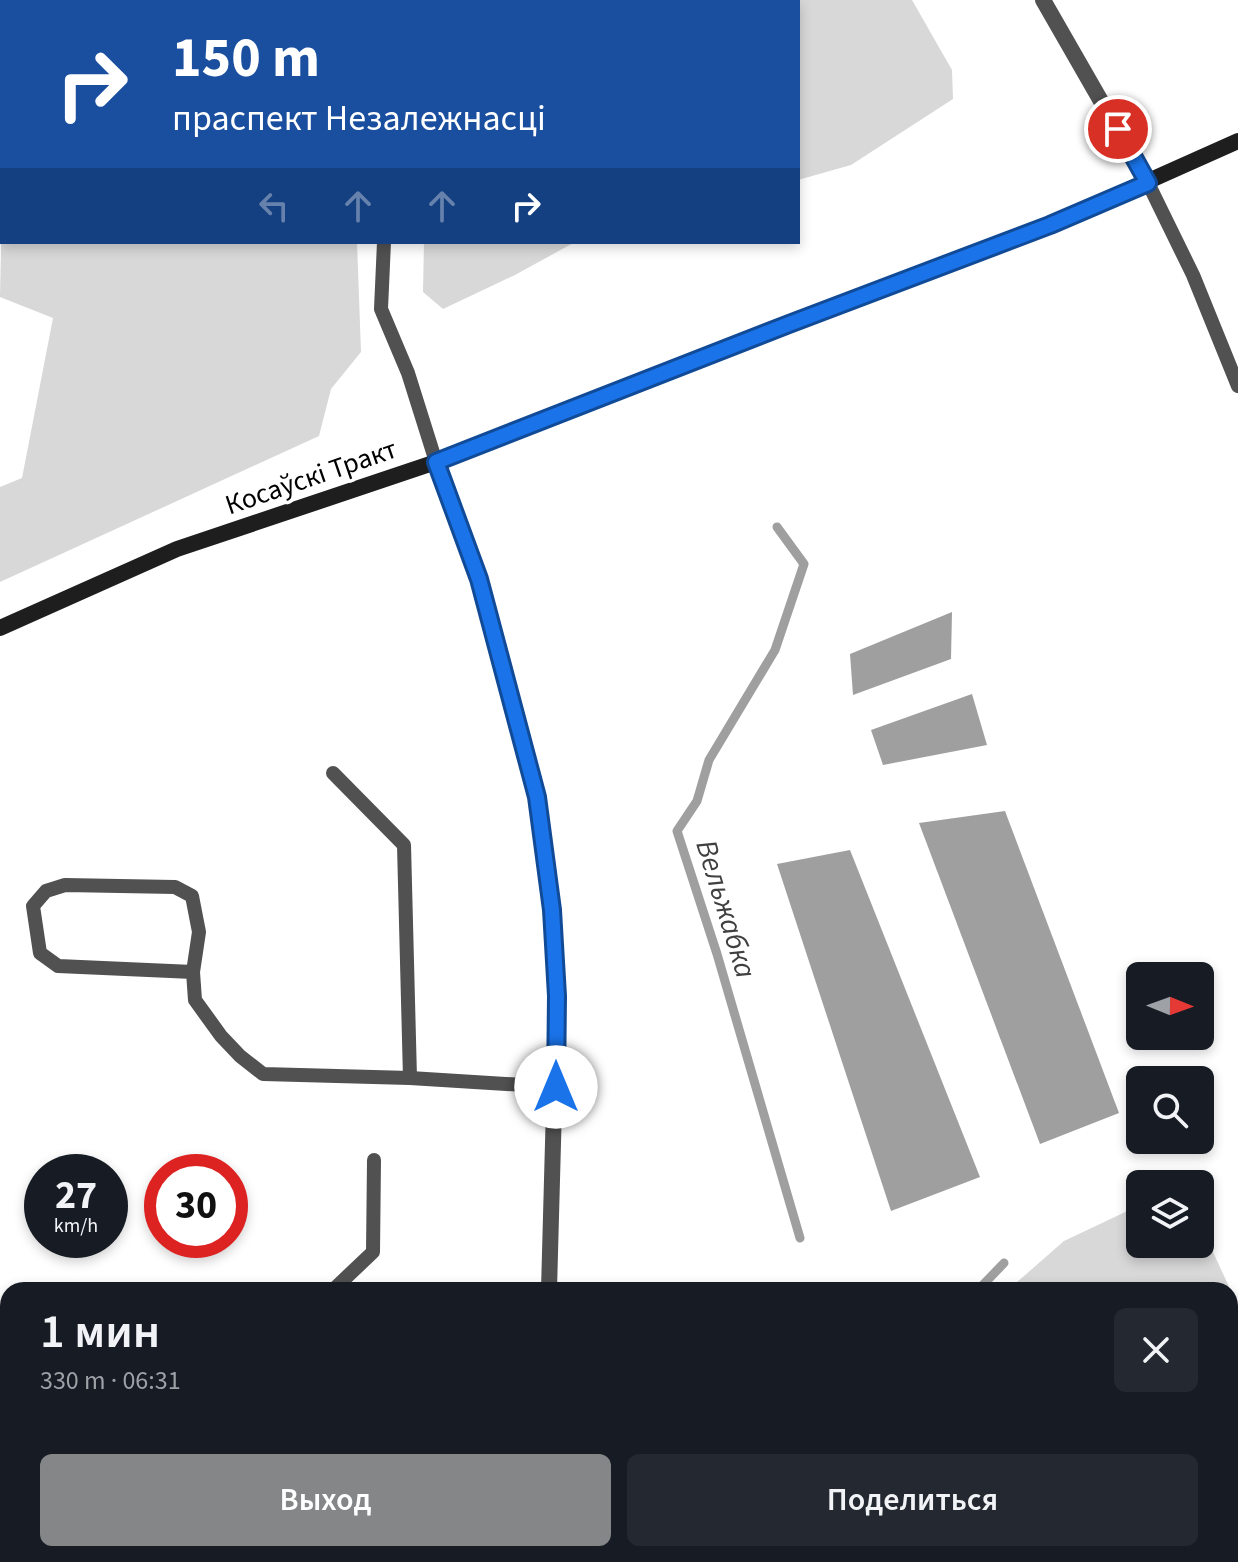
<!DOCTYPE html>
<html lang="ru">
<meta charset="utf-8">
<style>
body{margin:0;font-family:"Source Sans 3",sans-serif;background:#242831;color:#f1f3f6;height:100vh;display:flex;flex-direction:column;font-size:30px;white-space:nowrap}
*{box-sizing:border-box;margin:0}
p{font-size:26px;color:#9ea1a6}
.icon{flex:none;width:44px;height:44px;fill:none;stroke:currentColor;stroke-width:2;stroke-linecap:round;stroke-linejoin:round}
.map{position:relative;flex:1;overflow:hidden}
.panel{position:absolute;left:0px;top:1282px;width:1238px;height:280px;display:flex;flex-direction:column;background:#171b24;border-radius:24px 24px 0 0;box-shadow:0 4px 12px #0003}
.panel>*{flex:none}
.banner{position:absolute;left:0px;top:0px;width:800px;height:244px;box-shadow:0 4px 12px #0003;background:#1a4fa0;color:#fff;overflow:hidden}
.needle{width:52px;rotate:91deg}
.controls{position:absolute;left:1126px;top:962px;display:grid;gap:16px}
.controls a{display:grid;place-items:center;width:88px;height:88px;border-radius:12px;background:#171b24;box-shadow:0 4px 12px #0003;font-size:40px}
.speed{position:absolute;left:24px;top:1154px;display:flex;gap:16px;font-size:40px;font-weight:700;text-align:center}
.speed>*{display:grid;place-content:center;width:104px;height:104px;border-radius:50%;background:#171b24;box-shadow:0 4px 12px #0003;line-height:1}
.speed small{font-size:20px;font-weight:400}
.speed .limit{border:12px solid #d22;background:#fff;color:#111}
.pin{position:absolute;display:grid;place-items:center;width:68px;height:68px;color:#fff;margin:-34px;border:4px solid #fff;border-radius:50%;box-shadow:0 2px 8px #0007}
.me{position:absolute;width:88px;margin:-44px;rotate:0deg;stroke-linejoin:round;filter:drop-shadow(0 0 6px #0008)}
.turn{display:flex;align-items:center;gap:28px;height:168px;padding:0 40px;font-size:36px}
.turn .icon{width:104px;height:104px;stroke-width:2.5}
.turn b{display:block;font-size:56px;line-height:68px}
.lanes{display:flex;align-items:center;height:76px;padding:0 40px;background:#0003;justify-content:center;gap:40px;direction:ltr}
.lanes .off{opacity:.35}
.round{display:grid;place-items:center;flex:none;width:84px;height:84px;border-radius:12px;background:#242831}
.headline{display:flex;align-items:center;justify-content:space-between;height:136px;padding:0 40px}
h1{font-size:48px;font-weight:600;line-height:60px}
.primary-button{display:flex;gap:16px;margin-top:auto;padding:16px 40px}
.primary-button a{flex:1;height:92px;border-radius:12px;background:#858687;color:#fff;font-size:32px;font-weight:600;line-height:92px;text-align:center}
.primary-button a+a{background:#242831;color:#f1f3f6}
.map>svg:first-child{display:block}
.green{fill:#d8d8d8}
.water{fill:#9f9f9f}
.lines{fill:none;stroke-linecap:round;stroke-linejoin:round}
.stream{stroke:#9f9f9f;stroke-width:9}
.service{stroke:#515151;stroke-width:14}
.minor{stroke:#515151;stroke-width:16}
.tertiary{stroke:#515151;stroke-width:16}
.secondary{stroke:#1e1e1e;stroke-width:16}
.route-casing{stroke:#114b97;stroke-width:20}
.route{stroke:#1a73e8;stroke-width:14}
.labels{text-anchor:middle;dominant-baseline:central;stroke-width:7;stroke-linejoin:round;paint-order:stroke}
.street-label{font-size:28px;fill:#000;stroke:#fff}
.water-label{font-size:30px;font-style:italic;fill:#404040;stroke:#fff}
</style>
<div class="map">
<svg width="1238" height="1562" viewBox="0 0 1238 1562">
<rect width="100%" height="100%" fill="#fff"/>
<!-- green -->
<g class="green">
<polygon points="0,0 912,0 952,70 953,99 851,165 798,180 798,2 2,2 0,158"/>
<polygon points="2,200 2,242 357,242 361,352 331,389 319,436 0,582 0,487 22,478 53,318 0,297"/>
<polygon points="424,242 575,242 515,275 443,309 423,292"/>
<polygon points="1140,1205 1140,1244 1200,1244 1200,1224 1238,1306 1238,1562 864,1562 857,1554 1230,1554 1230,1290 1008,1290 1064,1241"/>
<polygon points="568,1554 801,1554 809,1562 567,1562"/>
</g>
<!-- water -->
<g class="water">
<polygon points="952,612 951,659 853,695 850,654"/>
<polygon points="972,694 987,745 883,765 871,730"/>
<polygon points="1005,811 1119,1113 1040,1144 919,823"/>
<polygon points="850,850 980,1177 891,1211 777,864"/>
</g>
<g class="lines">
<!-- stream -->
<g class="stream">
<polyline points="761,0 761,2"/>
<polyline points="777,527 804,564 775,650 709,760 697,801 677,831 717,954 800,1238"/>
<polyline points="978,1290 1004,1263"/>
<polyline points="829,1554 838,1562"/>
</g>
<!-- service -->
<g class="service">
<polyline points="0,176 2,174"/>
<polyline points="1148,183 1193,275 1238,386"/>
<polyline points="384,242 381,309 408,373 436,462"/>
<polyline points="333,773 404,845 410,1078"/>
<polyline points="193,972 199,932 192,896 175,887 65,885 46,891 33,906 40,953 58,966 193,972 195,1000 221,1036 240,1056 263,1074 410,1078 556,1087"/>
<polyline points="333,1290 373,1252 374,1160"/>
<polyline points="0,1410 8,1410"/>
<polyline points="165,1562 166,1554"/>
<polyline points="399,1562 399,1554"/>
</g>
<!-- minor -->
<g class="minor">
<polyline points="436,462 479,579 537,797 552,910 557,996 549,1290"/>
<polyline points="538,1562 539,1554"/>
</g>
<!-- tertiary -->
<polyline class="tertiary" points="1043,0 1148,183"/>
<!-- secondary -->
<polyline class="secondary" points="0,628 177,549 436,462 789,324 1050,225 1238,141"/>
</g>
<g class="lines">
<defs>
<polyline id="route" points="556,1087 557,996 552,910 537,797 479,579 436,462 789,324 1050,225 1148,183 1118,129"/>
</defs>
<!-- route casing -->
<use href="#route" class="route-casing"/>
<!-- route -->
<use href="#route" class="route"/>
</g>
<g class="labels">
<!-- street labels -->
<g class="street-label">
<text transform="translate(311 477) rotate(-19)">Косаўскі Тракт</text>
</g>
<!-- water labels -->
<g class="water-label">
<text transform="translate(726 909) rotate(73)">Вельжабка</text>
</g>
</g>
</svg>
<div class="controls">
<a><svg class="needle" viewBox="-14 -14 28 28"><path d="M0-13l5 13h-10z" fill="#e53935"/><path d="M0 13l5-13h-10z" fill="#9ea1a6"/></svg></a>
<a><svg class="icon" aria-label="search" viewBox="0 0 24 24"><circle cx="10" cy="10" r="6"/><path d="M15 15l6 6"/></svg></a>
<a><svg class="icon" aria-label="layers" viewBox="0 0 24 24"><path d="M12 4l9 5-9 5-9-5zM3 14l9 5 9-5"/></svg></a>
</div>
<div class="speed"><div>27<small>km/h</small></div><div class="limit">30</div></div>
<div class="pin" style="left:1118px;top:129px;background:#d93025"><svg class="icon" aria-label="arrive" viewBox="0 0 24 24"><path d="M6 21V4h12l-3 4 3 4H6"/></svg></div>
<svg class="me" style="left:556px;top:1087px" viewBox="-20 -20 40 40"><circle r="19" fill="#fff"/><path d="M0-13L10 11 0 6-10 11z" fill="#1a73e8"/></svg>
<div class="banner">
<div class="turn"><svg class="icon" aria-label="right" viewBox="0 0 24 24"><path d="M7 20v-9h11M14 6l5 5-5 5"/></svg><div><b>150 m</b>праспект Незалежнасці</div></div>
<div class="lanes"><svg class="icon off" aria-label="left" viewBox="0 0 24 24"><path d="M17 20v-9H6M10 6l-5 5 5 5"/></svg><svg class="icon off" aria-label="ahead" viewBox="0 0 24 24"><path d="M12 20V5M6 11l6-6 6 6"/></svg><svg class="icon off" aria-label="ahead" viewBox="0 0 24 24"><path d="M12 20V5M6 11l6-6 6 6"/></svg><svg class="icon" aria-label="right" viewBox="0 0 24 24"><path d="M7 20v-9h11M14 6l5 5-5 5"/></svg></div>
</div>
<section class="panel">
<div class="headline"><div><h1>1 мин</h1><p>330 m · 06:31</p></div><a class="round"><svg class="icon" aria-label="close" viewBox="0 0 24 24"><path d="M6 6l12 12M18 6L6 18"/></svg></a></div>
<div class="primary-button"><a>Выход</a><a>Поделиться</a></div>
</section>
</div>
